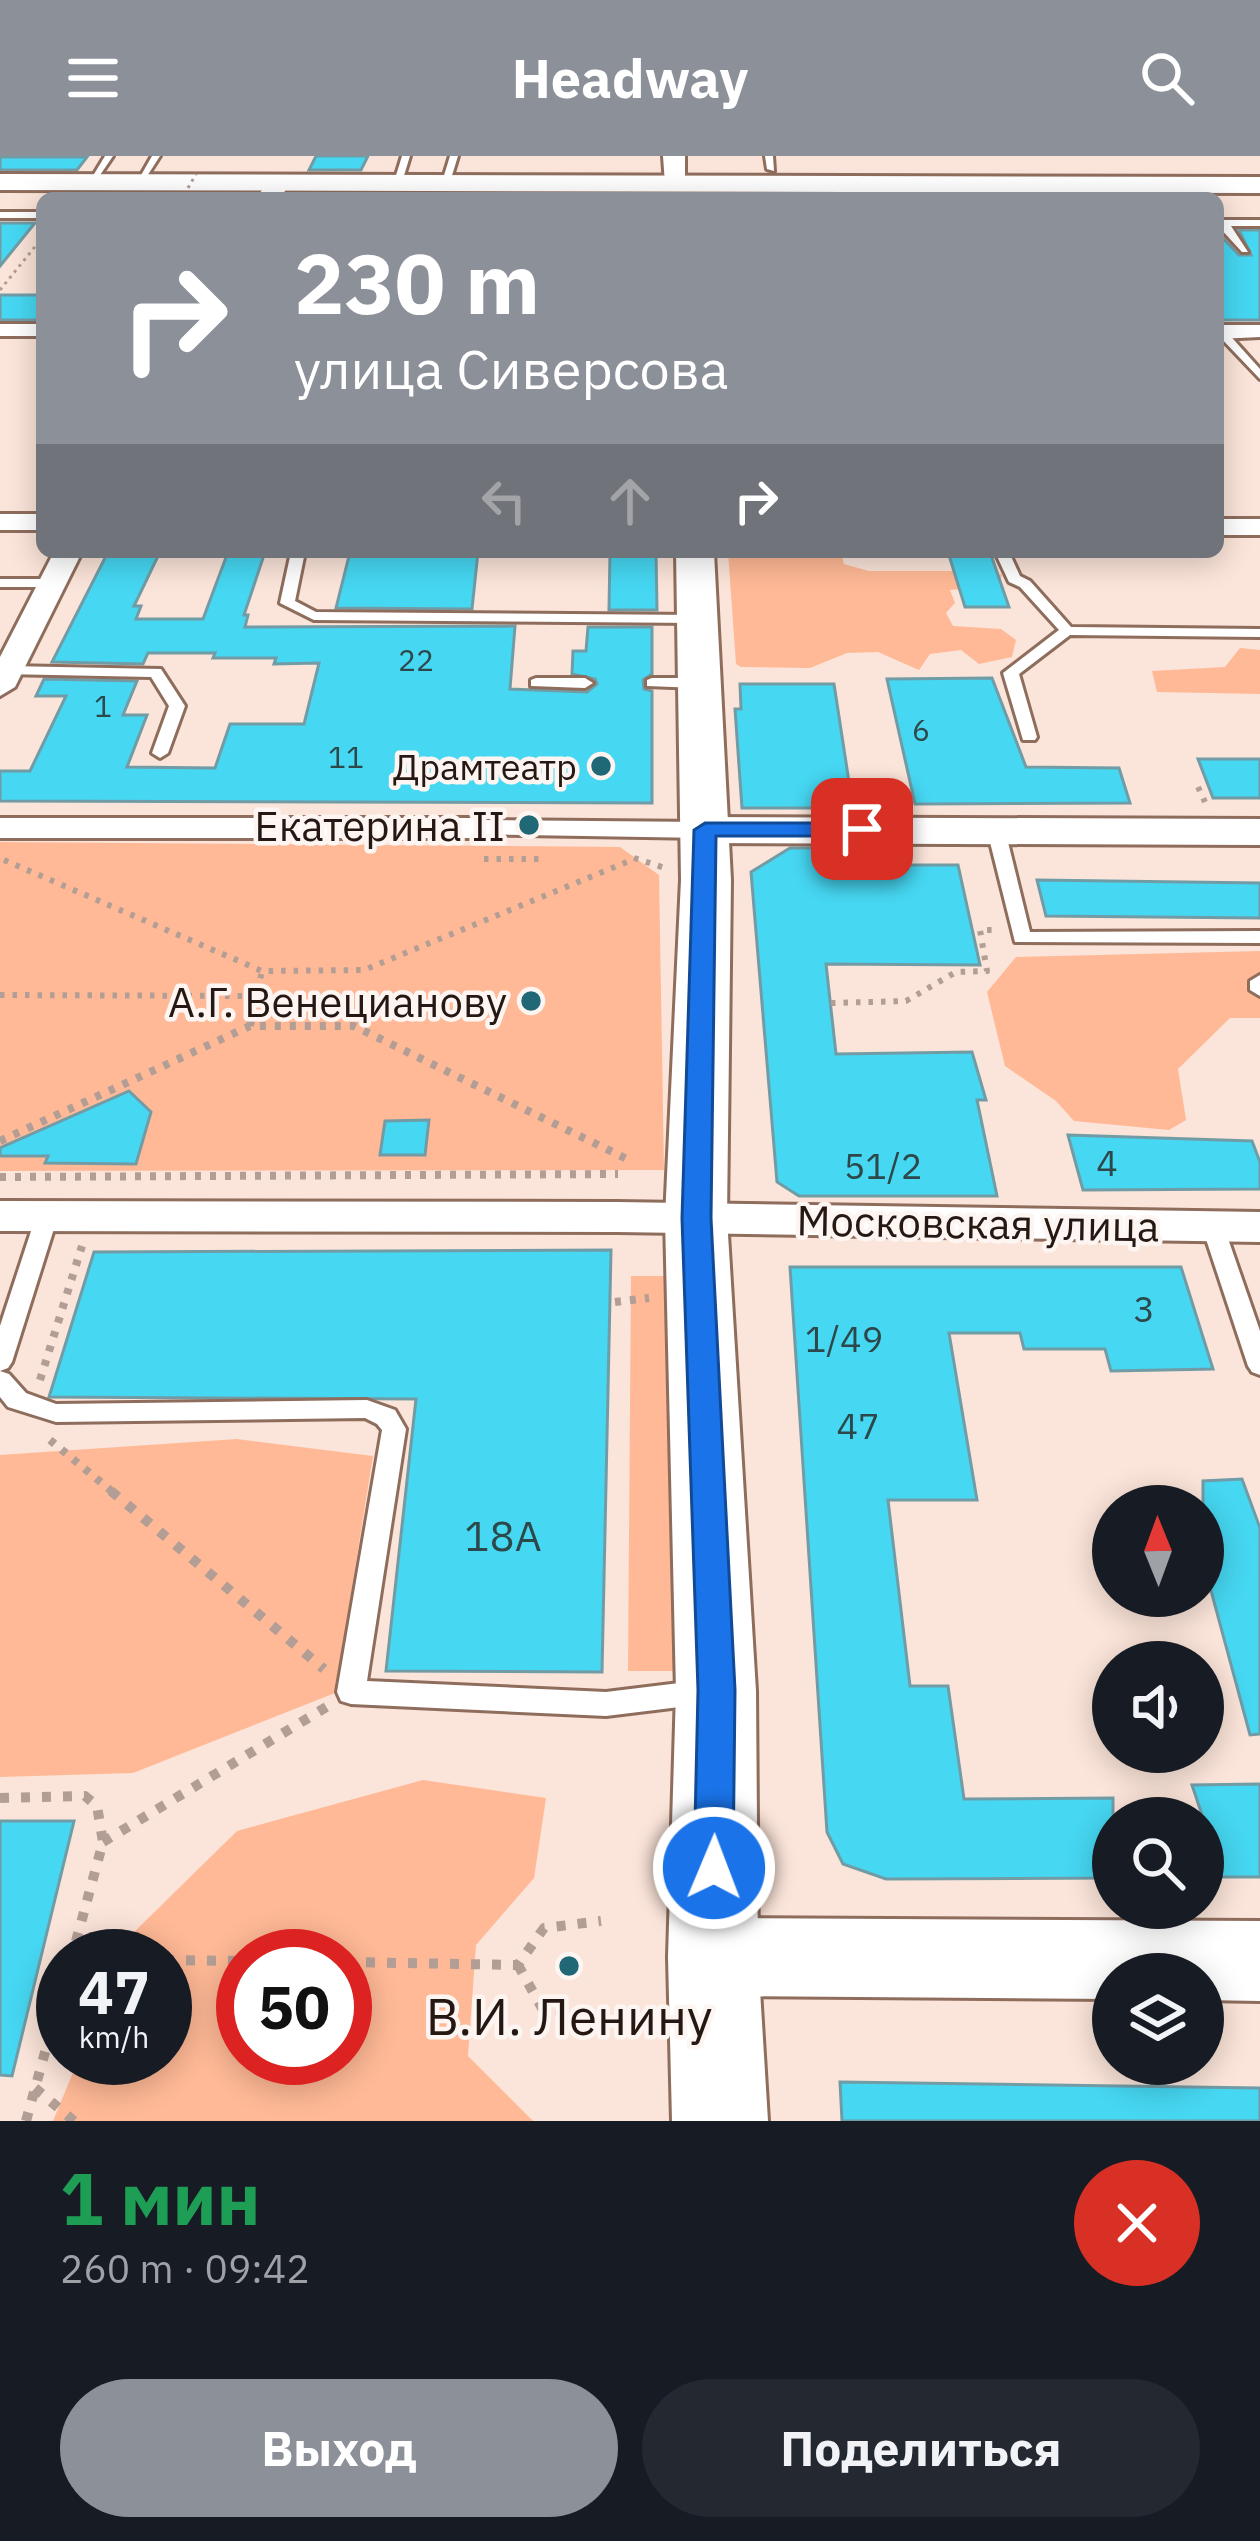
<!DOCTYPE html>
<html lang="ru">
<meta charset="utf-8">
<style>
body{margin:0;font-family:"IBM Plex Sans",sans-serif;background:#242831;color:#f1f3f6;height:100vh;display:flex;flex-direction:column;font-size:45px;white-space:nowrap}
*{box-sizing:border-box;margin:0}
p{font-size:39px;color:#9ea1a6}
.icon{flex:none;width:66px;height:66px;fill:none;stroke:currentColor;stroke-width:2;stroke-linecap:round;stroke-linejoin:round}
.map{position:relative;height:1965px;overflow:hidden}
.panel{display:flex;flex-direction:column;background:#171b24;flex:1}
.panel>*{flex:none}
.hud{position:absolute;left:36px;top:36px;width:1188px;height:366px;border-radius:18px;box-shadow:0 6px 30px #0003;background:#8c9099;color:#fff;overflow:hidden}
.needle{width:78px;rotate:359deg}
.buttons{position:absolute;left:1092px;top:1329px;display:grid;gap:24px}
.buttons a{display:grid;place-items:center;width:132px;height:132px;border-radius:50%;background:#171b24;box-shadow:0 6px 30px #0003;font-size:60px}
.speed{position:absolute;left:36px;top:1773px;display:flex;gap:24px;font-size:60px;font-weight:700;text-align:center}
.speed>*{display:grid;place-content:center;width:156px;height:156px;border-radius:50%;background:#171b24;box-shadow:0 6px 30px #0003;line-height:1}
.speed small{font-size:30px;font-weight:400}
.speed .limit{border:18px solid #d22;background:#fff;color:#111}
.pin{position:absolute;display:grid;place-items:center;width:102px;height:102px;color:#fff;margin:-51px;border-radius:24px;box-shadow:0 6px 18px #0006}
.me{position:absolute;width:132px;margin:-66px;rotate:1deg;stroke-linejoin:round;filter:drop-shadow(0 0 9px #0008)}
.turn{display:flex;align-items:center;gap:42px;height:252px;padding:0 60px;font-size:54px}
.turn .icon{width:156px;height:156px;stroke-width:2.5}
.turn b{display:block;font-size:84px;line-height:102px}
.lanes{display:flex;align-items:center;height:114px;padding:0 60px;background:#0003;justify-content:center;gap:60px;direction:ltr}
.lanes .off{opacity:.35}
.round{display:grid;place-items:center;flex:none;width:126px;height:126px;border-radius:63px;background:#242831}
.head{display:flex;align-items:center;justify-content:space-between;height:204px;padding:0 60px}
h1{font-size:72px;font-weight:700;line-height:90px;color:#1e9e55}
.action{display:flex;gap:24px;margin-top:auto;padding:24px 60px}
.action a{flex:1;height:138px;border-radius:72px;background:#8c9099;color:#fff;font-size:48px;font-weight:700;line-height:138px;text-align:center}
.action a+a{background:#242831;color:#f1f3f6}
header{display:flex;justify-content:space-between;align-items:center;height:156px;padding:0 60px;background:#8c9099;color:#fff;font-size:54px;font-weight:700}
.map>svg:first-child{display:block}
.green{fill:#ffb996;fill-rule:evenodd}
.building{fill:#46d7f2;stroke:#719ca6;stroke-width:3}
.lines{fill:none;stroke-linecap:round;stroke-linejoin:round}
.service-casing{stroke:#8e6d5d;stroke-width:6}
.pedestrian-casing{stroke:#8e6d5d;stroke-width:6}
.minor-casing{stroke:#8e6d5d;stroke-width:6}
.tertiary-casing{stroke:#8e6d5d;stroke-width:6}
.secondary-casing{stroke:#8e6d5d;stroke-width:6}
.trunk-casing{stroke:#8e6d5d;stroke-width:6}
.path-far3{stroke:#b29e95;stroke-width:3;stroke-dasharray:3 4.5;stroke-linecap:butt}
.path-far2{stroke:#b29e95;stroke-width:6;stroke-dasharray:4.5 8;stroke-linecap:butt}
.path-far1{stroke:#b29e95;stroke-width:8;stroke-dasharray:6 9;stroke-linecap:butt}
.path{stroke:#b29e95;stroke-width:10;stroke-dasharray:9 12;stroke-linecap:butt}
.service{fill:#fff;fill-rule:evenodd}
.pedestrian{fill:#fff;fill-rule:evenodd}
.minor{fill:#fff;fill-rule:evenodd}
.tertiary{fill:#fff;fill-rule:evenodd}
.secondary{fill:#fff;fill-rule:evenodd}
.trunk{fill:#fff;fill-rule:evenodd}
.path-bridge{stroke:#b29e95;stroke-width:3;stroke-dasharray:3 4.5;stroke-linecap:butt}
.route{fill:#1a73e8;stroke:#114b97;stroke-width:3}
.poi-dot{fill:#206876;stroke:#fdf5f1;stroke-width:4.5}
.labels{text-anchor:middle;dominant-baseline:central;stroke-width:9;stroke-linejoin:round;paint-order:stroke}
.far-number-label{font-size:30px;fill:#2d484a}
.far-poi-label{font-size:36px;fill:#251812;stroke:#fdf5f1;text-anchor:end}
.number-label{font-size:36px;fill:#2d484a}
.poi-label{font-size:42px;fill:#251812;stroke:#fdf5f1;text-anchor:end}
.street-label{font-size:42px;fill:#251812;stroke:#fdf5f1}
.near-number-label{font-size:42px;fill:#2d484a}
.near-poi-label{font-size:51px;fill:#251812;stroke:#fdf5f1}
</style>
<header><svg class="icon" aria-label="menu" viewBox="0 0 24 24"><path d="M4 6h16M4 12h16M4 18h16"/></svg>Headway<svg class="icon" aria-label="search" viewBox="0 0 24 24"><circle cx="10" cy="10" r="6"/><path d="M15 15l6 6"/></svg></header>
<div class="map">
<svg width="1260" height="1965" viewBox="0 0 1260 1965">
<rect width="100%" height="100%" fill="#fbe4d9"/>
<!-- green -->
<g class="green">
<polygon points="728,396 841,396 844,408 869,415 994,415 1002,419 998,430 950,434 955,447 946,457 953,470 1001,473 1016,484 1012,501 979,508 961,494 930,498 919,514 878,496 847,497 810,512 741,511 736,508"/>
<polygon points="1240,492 1260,494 1260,538 1157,536 1152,515 1225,511"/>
<polygon points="0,686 620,691 659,719 664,1014 0,1015"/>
<polygon points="1260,795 1260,862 1230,862 1178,913 1186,964 1169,974 1074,965 1056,945 1005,910 987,836 1016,801"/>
<polygon points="631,1120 672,1120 678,1515 628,1515"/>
<polygon points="237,1283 373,1300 335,1537 133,1617 0,1621 0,1299"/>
<path d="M423,1624L546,1642L534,1722L476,1789L468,1900L533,1965H53L79,1902H165V1800H119L126,1784L237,1675ZM243,1800H345V1902H243Z"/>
</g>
<!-- building -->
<g class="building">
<polygon points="316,0 368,0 361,14 309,14"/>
<polygon points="0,1 87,1 77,14 0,14"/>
<polygon points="0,67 35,67 0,110"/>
<polygon points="1239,74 1260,74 1260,164 1218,164 1218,77 1239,99 1251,99"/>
<rect x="0" y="139" width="42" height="25"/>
<polygon points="108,396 160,396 134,450 141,450 136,463 203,463 228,396 265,396 244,459 248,459 245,471 515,470 510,533 587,536 597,528 595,523 572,518 573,495 586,495 588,471 652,471 652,518 643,524 644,533 652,535 652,647 0,645 0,615 30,615 66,540 36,540 44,523 137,525 123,559 147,559 127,611 215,612 230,568 304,568 319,507 274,508 276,502 213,502 215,497 148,497 143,508 52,506"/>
<polygon points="350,396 478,396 472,453 336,452"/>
<polygon points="610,396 656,396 657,454 609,454"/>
<polygon points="948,396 990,396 1009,451 965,451"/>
<polygon points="992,522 1026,611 1119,612 1130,647 915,648 887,523"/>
<polygon points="740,528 834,528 853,652 742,652 735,553 741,553"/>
<polygon points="1198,603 1260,603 1260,642 1213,642"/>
<polygon points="790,692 859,692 862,709 958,709 980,809 826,808 836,898 972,896 986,944 977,944 997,1040 799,1040 777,1026 751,716"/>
<polygon points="1037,724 1260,727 1260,762 1046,760"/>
<polygon points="129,935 151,956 136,1008 45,1007 48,1000 0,1000 0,992"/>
<polygon points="429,964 425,999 380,999 385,965"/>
<polygon points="1068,979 1252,985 1260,1006 1260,1033 1083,1034"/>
<polygon points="611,1094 602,1516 386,1515 416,1243 49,1241 94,1096"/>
<polygon points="790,1111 1181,1111 1213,1213 1111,1215 1105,1193 1024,1193 1020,1177 949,1177 977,1344 888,1344 910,1530 948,1530 964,1643 1113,1642 1113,1722 886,1723 843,1708 827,1676"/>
<polygon points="1242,1323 1260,1372 1260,1578 1250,1579 1203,1405 1203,1325"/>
<polygon points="1260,1628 1260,1721 1203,1721 1203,1662 1192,1629"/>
<polygon points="0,1665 74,1665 12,1920 0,1919"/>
<polygon points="840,1926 1260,1932 1260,1965 842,1965"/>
</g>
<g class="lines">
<defs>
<g id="service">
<polygon points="105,0 113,0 94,28 88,28"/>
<polygon points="152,0 160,0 142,28 136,28"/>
<polygon points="402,0 410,0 402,26 398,29 394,26"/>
<polygon points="450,0 458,0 450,26 446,29 442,26"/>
<polygon points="765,0 773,0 774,15 767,13"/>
<rect x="0" y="56" width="42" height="6"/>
<polygon points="1218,64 1260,64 1260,70 1231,70 1248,96 1242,96 1218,70"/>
<polygon points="1218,173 1225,174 1260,213 1260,223 1218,179"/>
<polygon points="291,396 305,396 295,445 316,456 697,459 704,463 697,467 314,464 280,447"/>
<polygon points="995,396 1009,396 1020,420 1030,425 1071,471 1260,473 1260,481 1070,479 1019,518 1037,581 1035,584 1023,584 1003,517 1059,474 1020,431 1009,426"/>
<polygon points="0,423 52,423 59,427 52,431 0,431"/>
<polygon points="8,510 161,513 185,550 168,597 160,602 152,597 169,550 151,521 3,518 0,515"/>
<polygon points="536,522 585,522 593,527 585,532 531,530 531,524"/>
<polygon points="652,522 698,522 706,527 698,532 647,530 647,524"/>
<polygon points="996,669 1005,674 1030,776 1260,775 1260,787 1015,786 987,674"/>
<polygon points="1260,819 1260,840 1250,834 1250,825"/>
<polygon points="47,1052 58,1060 12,1206 8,1212 0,1215 0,1170 36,1060"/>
<polygon points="1213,1063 1224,1071 1260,1175 1260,1219 1252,1216 1248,1210 1202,1071"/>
<polygon points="0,1215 9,1218 26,1237 56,1248 367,1244 395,1254 406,1273 367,1525 606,1536 704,1524 714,1527 718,1536 714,1545 704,1548 606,1560 351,1548 341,1545 337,1536 382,1274 377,1268 365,1262 56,1266 8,1251 0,1241"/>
</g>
<polygon id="pedestrian" points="477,664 705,666 718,674 705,682 468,678 464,672 468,666"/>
<g id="minor">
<rect x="0" y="168" width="42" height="12"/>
<polygon points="1218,169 1260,169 1260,181 1218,183"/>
<rect x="0" y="358" width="42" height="16"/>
<rect x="1218" y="363" width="42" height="16"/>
<polygon points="54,396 82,396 15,531 0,540 0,501"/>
<polygon points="0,662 477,662 489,665 494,672 489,679 477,682 0,682"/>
<polygon points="0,1045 617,1046 1260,1056 1260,1086 617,1076 0,1075"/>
</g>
<g id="tertiary">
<polygon points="663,0 685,0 685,33 677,35 665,28"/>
<polygon points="278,19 290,26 281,42 257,42 270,21"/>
<polygon points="705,661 1260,663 1260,689 705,687 689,683 683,674 689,665"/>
<polygon points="713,1762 1260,1765 1260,1845 1203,1844 1203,1818 1113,1818 1113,1843 713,1840 685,1829 673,1801 685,1773"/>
</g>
<polygon id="secondary" points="676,396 714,396 731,724 727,1062 756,1535 758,1801 768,1965 672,1965 668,1801 676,1535 665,1062 681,724"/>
<polygon id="trunk" points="0,18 1260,21 1260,37 0,34"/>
</defs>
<!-- service casing -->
<use href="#service" class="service-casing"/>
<!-- pedestrian casing -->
<use href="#pedestrian" class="pedestrian-casing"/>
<!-- minor casing -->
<use href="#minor" class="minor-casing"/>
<!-- tertiary casing -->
<use href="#tertiary" class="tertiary-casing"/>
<!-- secondary casing -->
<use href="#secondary" class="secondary-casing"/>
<!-- trunk casing -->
<use href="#trunk" class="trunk-casing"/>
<!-- path-far3 -->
<polyline class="path-far3" points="0,134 42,82"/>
<!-- path-far2 -->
<g class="path-far2">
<polyline points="1198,631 1205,646"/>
<polyline points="634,702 665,712"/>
<polyline points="484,703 541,703"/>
<polyline points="4,704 262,815 364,814 634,703"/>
<polyline points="0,839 257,840"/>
<polyline points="831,847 906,845 956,816 987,815 980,774 994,774"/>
<polyline points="252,859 262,815"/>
</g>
<!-- path-far1 -->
<g class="path-far1">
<polyline points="250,870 253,856"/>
<polyline points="0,985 250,870 354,870 631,1005"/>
<polyline points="0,1021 618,1018"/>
<polyline points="615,1146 649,1142"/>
<polyline points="40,1224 82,1090"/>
<polyline points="50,1284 115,1338"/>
</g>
<!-- path -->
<g class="path">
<polyline points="111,1335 324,1513"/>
<polyline points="0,1642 85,1640 97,1650 103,1686 72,1800"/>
<polyline points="103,1686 328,1550"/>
<polyline points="165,1804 243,1805"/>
<polyline points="345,1806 518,1809 544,1772 601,1765"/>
<polyline points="518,1809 542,1852 598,1861"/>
<polyline points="35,1932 74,1965"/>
<polyline points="26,1965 63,1831"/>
</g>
<!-- service -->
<use href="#service" class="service"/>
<!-- pedestrian -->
<use href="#pedestrian" class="pedestrian"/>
<!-- minor -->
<use href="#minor" class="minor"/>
<!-- tertiary -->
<use href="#tertiary" class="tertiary"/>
<!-- secondary -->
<use href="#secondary" class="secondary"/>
<!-- trunk -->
<use href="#trunk" class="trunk"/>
<!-- path-bridge -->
<polyline class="path-bridge" points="188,32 196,18"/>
</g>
<!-- route -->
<polygon class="route" points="705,667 862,667 873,673 862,680 716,680 711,1062 735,1534 733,1712 728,1725 714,1731 700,1725 694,1712 698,1534 682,1062 694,674"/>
<!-- markers -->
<g class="poi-dot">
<circle cx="601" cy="610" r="12"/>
<circle cx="529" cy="669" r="12"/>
<circle cx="531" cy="845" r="12"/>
<circle cx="569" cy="1810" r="12"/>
</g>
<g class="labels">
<!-- far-number labels -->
<g class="far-number-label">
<text x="416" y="503">22</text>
<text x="103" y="549">1</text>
<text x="921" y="573">6</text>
<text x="346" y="600">11</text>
</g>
<!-- far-poi labels -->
<g class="far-poi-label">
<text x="577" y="610">Драмтеатр</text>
</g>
<!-- number labels -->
<g class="number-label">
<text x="1107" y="1006">4</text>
<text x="883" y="1009">51/2</text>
<text x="1144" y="1152">3</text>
<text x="844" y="1182">1/49</text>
<text x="858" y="1269">47</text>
</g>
<!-- poi labels -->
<g class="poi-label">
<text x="505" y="669">Екатерина II</text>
<text x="507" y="845">А.Г. Венецианову</text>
</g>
<!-- street labels -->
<g class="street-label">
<text transform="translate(978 1067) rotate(1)">Московская улица</text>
</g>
<!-- near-number labels -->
<g class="near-number-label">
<text x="503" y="1379">18А</text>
</g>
<!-- near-poi labels -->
<g class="near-poi-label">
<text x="569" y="1860">В.И. Ленину</text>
</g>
</g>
</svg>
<div class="buttons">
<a><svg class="needle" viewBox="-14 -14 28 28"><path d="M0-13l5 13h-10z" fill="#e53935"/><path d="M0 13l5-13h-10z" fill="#9ea1a6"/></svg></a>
<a><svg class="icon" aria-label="sound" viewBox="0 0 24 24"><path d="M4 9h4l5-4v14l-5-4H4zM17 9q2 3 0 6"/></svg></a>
<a><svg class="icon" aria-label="search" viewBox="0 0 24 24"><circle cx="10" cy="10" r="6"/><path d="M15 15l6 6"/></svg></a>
<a><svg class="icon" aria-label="layers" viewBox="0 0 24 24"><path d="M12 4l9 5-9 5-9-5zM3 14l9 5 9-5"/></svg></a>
</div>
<div class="speed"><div>47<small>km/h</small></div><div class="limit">50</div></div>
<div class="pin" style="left:862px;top:673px;background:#d93025"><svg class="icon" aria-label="arrive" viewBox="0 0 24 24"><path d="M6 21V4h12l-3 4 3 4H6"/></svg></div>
<svg class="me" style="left:714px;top:1712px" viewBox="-20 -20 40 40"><circle r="17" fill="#1a73e8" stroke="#fff" stroke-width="3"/><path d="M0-11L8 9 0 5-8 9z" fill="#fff"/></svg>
<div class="hud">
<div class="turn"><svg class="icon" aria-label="right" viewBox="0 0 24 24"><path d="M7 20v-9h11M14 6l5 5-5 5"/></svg><div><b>230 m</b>улица Сиверсова</div></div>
<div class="lanes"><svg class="icon off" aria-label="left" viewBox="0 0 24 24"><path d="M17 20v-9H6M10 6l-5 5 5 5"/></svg><svg class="icon off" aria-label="ahead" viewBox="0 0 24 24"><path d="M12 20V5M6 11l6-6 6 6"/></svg><svg class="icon" aria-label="right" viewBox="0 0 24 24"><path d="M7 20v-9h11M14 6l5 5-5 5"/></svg></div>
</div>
</div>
<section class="panel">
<div class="head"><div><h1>1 мин</h1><p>260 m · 09:42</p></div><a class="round" style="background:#d93025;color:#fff"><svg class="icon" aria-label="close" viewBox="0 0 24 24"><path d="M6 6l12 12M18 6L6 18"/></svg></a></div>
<div class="action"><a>Выход</a><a>Поделиться</a></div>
</section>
